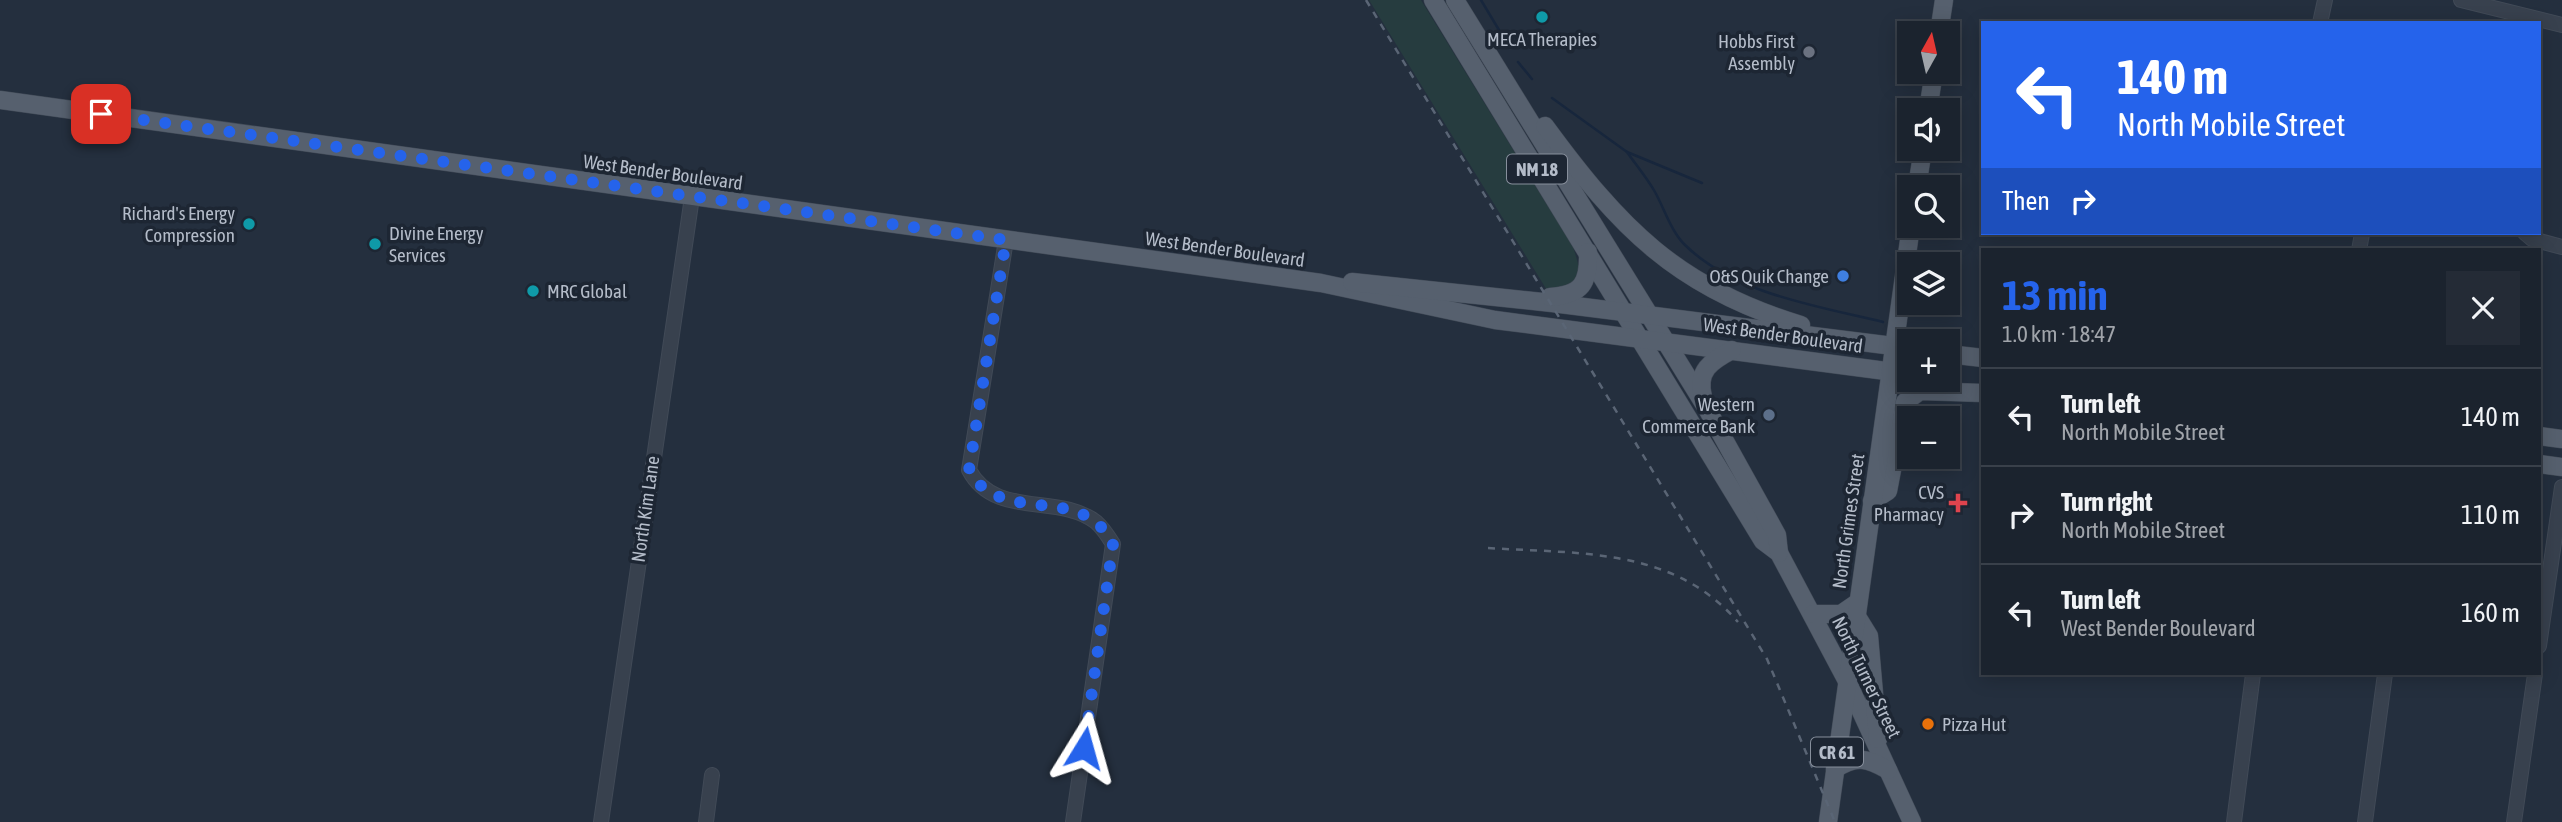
<!DOCTYPE html>
<meta charset="utf-8">
<style>
body{margin:0;font-family:"Asap Condensed",sans-serif;background:#242b36;color:#f1f3f6;height:100vh;display:flex;flex-direction:column;font-size:26px;white-space:nowrap}
*{box-sizing:border-box;margin:0}
p{font-size:23px;color:#a0a4aa}
.icon{flex:none;width:38px;height:38px;fill:none;stroke:currentColor;stroke-width:2;stroke-linecap:round;stroke-linejoin:round}
.map{position:relative;flex:1;overflow:hidden}
.panel{position:absolute;left:1981px;top:248px;width:560px;height:427px;display:flex;flex-direction:column;background:#1b232e;border-radius:0px;box-shadow:0 4px 18px #0003,0 0 0 2px #39404a}
.panel>*{flex:none}
.hud{position:absolute;left:1981px;top:21px;width:560px;height:214px;border-radius:0px;box-shadow:0 4px 18px #0003,0 0 0 2px #39404a;background:#2563eb;color:#fff;overflow:hidden}
.needle{width:46px;rotate:8deg}
.tools{position:absolute;left:1897px;top:21px;display:grid;gap:14px}
.tools a{display:grid;place-items:center;width:63px;height:63px;border-radius:0px;background:#1b232e;box-shadow:0 4px 18px #0003,0 0 0 2px #39404a;font-size:35px}
.pin{position:absolute;display:grid;place-items:center;width:60px;height:60px;color:#fff;margin:-30px;border-radius:14px;box-shadow:0 4px 10px #0006}
.me{position:absolute;width:77px;margin:-38px;rotate:8deg;stroke-linejoin:round;filter:drop-shadow(0 0 5px #0008)}
.turn{display:flex;align-items:center;gap:24px;height:147px;padding:0 21px;font-size:32px}
.turn .icon{width:91px;height:91px;stroke-width:2.5}
.turn b{display:block;font-size:49px;line-height:60px}
.then{display:flex;align-items:center;height:66px;padding:0 21px;background:#0003;gap:14px;font-size:26px}
.round{display:grid;place-items:center;flex:none;width:74px;height:74px;border-radius:0px;background:#242b36}
.head{display:flex;align-items:center;justify-content:space-between;height:119px;padding:0 21px}
h1{font-size:42px;font-weight:700;line-height:52px;color:#2563eb}
ul{padding:0;list-style:none}
li{display:flex;align-items:center;gap:21px;height:98px;padding:0 21px;border-top:2px solid #39404a}
li div{flex:1}
li b{display:block;font-size:26px}
li em{font-style:normal}
.map>svg:first-child{display:block}
.green{fill:#263c3f}
.lines{fill:none;stroke-linecap:round;stroke-linejoin:round}
.stream{stroke:#17263c;stroke-width:2.5}
.minor-casing{stroke:#414a57;stroke-width:16}
.major-casing{stroke:#414a57;stroke-width:19}
.minor{stroke:#38414e;stroke-width:14}
.major{stroke:#56606e;stroke-width:18}
.rail{stroke:#5a6575;stroke-width:2.5;stroke-dasharray:7 7;stroke-linecap:butt}
.route{stroke:#2563eb;stroke-width:12;stroke-dasharray:0 21.6}
.culture-dot{fill:#0f9aa8;stroke:#1d2633;stroke-width:2.5}
.worship-dot{fill:#6b7280;stroke:#1d2633;stroke-width:2.5}
.shop-dot{fill:#3f7fe0;stroke:#1d2633;stroke-width:2.5}
.service-dot{fill:#5c6f8a;stroke:#1d2633;stroke-width:2.5}
.health-dot{fill:#e0444e;stroke:#1d2633;stroke-width:2.5}
.food-dot{fill:#e8710a;stroke:#1d2633;stroke-width:2.5}
.labels{text-anchor:middle;dominant-baseline:central;stroke-width:7;stroke-linejoin:round;paint-order:stroke}
.shield{fill:#1d2633;stroke:#878f9c;stroke-width:2}
.shield-label{font-size:18px;font-weight:bold;fill:#b4bcc9}
.poi-label{font-size:19px;fill:#b4bcc9;stroke:#1d2633;text-anchor:end}
.street-label{font-size:19px;fill:#b4bcc9;stroke:#1d2633}
</style>
<div class="map">
<svg width="2562" height="822" viewBox="0 0 2562 822">
<rect width="100%" height="100%" fill="#242f3e"/>
<!-- green -->
<path class="green" d="M1369,0H1421L1573,247C1578,262 1582,272 1574,287L1548,292Z"/>
<g class="lines">
<!-- stream -->
<g class="stream">
<polyline points="1481,0 1508,45"/>
<polyline points="1518,62 1532,79"/>
<polyline points="1552,98 1627,152 1702,183"/>
<path d="M1627,152C1636,165 1647,178 1655,192C1664,208 1671,231 1684,244C1734,294 1817,306 1883,322"/>
</g>
<defs>
<g id="minor">
<polyline points="2461,0 2562,25"/>
<polyline points="2320,23 2325,0"/>
<polyline points="2525,233 2532,239 2562,247"/>
<path d="M1006,240L969,470C995,519 1058,493 1096,522C1103,528 1108,536 1113,544L1073,822"/>
<polyline points="2359,250 2362,234"/>
<polyline points="2539,646 2562,487"/>
<polyline points="601,822 692,197"/>
<polyline points="706,822 712,775"/>
<polyline points="2234,822 2253,674"/>
<polyline points="2365,822 2385,674"/>
<polyline points="2514,822 2535,674"/>
</g>
<g id="major">
<polyline points="1433,0 1763,541 1779,553 1847,681 1912,822"/>
<polyline points="1455,0 1706,407 1777,535 1779,553"/>
<polyline points="1939,33 1944,0"/>
<polyline points="0,100 1321,283 1495,320 1909,374"/>
<polyline points="1928,110 1934,72"/>
<path d="M1545,126C1619,227 1677,288 1801,325"/>
<polyline points="1917,187 1923,149"/>
<polyline points="1352,282 1552,303 1909,348"/>
<path d="M1550,297C1582,295 1589,283 1588,252"/>
<polyline points="1948,354 1983,358"/>
<path d="M1703,397C1696,371 1711,361 1732,350"/>
<polyline points="2539,436 2562,439"/>
<polyline points="2539,464 2562,467"/>
<polyline points="1872,501 1888,491 1905,402 1920,391 1983,393"/>
<polyline points="1813,614 1841,614 1857,603"/>
<polyline points="1856,615 1869,636 1878,739"/>
<path d="M1835,769C1856,755 1867,758 1888,770"/>
<polyline points="1828,822 1911,226"/>
</g>
</defs>
<!-- minor casing -->
<use href="#minor" class="minor-casing"/>
<!-- major casing -->
<use href="#major" class="major-casing"/>
<!-- minor -->
<use href="#minor" class="minor"/>
<!-- major -->
<use href="#major" class="major"/>
<!-- rail -->
<g class="rail">
<polyline points="1366,0 1767,659 1835,822"/>
<path d="M1488,548C1579,554 1673,547 1738,622"/>
</g>
</g>
<g class="lines">
<!-- route -->
<path class="route" d="M101,114L1006,240L969,470C995,519 1058,493 1096,522C1103,528 1108,536 1113,544L1084,748"/>
</g>
<!-- markers -->
<g class="culture-dot">
<circle cx="1542" cy="17" r="7"/>
<circle cx="249" cy="224" r="7"/>
<circle cx="375" cy="244" r="7"/>
<circle cx="533" cy="291" r="7"/>
</g>
<circle class="worship-dot" cx="1809" cy="52" r="7"/>
<circle class="shop-dot" cx="1843" cy="276" r="7"/>
<circle class="service-dot" cx="1769" cy="415" r="7"/>
<path class="health-dot" d="M1954.5 492.5h7v7h7v7h-7v7h-7v-7h-7v-7h7z"/>
<circle class="food-dot" cx="1928" cy="724" r="7"/>
<g class="labels">
<!-- shield labels -->
<g class="shield">
<rect x="1507" y="154.5" width="60" height="29" rx="5"/>
<rect x="1811" y="737.5" width="52" height="29" rx="5"/>
</g>
<g class="shield-label">
<text x="1537" y="169">NM 18</text>
<text x="1837" y="752">CR 61</text>
</g>
<!-- poi labels -->
<g class="poi-label">
<text x="1542" y="39" text-anchor="middle">MECA Therapies</text>
<text x="1795" y="41">Hobbs First<tspan x="1795" dy="22">Assembly</tspan></text>
<text x="235" y="213">Richard's Energy<tspan x="235" dy="22">Compression</tspan></text>
<text x="389" y="233" text-anchor="start">Divine Energy<tspan x="389" dy="22">Services</tspan></text>
<text x="1829" y="276">O&amp;S Quik Change</text>
<text x="547" y="291" text-anchor="start">MRC Global</text>
<text x="1755" y="404">Western<tspan x="1755" dy="22">Commerce Bank</tspan></text>
<text x="1944" y="492">CVS<tspan x="1944" dy="22">Pharmacy</tspan></text>
<text x="1942" y="724" text-anchor="start">Pizza Hut</text>
</g>
<!-- street labels -->
<g class="street-label">
<text transform="translate(663 172) rotate(8)">West Bender Boulevard</text>
<text transform="translate(1225 249) rotate(8)">West Bender Boulevard</text>
<text transform="translate(1783 335) rotate(8)">West Bender Boulevard</text>
<text transform="translate(645 509) rotate(-82)">North Kim Lane</text>
<text transform="translate(1848 521) rotate(-82)">North Grimes Street</text>
<text transform="translate(1867 677) rotate(64)">North Turner Street</text>
</g>
</g>
</svg>
<div class="tools">
<a><svg class="needle" viewBox="-14 -14 28 28"><path d="M0-13l5 13h-10z" fill="#e53935"/><path d="M0 13l5-13h-10z" fill="#a0a4aa"/></svg></a>
<a><svg class="icon" aria-label="sound" viewBox="0 0 24 24"><path d="M4 9h4l5-4v14l-5-4H4zM17 9q2 3 0 6"/></svg></a>
<a><svg class="icon" aria-label="search" viewBox="0 0 24 24"><circle cx="10" cy="10" r="6"/><path d="M15 15l6 6"/></svg></a>
<a><svg class="icon" aria-label="layers" viewBox="0 0 24 24"><path d="M12 4l9 5-9 5-9-5zM3 14l9 5 9-5"/></svg></a>
<a>+</a>
<a>−</a>
</div>
<div class="pin" style="left:101px;top:114px;background:#d93025"><svg class="icon" aria-label="arrive" viewBox="0 0 24 24"><path d="M6 21V4h12l-3 4 3 4H6"/></svg></div>
<svg class="me" style="left:1084px;top:748px" viewBox="-20 -20 40 40"><path d="M0-17L14 15 0 8-14 15z" fill="#2563eb" stroke="#fff" stroke-width="4"/></svg>
<div class="hud">
<div class="turn"><svg class="icon" aria-label="left" viewBox="0 0 24 24"><path d="M17 20v-9H6M10 6l-5 5 5 5"/></svg><div><b>140 m</b>North Mobile Street</div></div>
<div class="then">Then<svg class="icon" aria-label="right" viewBox="0 0 24 24"><path d="M7 20v-9h11M14 6l5 5-5 5"/></svg></div>
</div>
<section class="panel">
<div class="head"><div><h1>13 min</h1><p>1.0 km · 18:47</p></div><a class="round"><svg class="icon" aria-label="close" viewBox="0 0 24 24"><path d="M6 6l12 12M18 6L6 18"/></svg></a></div>
<ul>
<li><svg class="icon" aria-label="left" viewBox="0 0 24 24"><path d="M17 20v-9H6M10 6l-5 5 5 5"/></svg><div><b>Turn left</b><p>North Mobile Street</p></div><em>140 m</em></li>
<li><svg class="icon" aria-label="right" viewBox="0 0 24 24"><path d="M7 20v-9h11M14 6l5 5-5 5"/></svg><div><b>Turn right</b><p>North Mobile Street</p></div><em>110 m</em></li>
<li><svg class="icon" aria-label="left" viewBox="0 0 24 24"><path d="M17 20v-9H6M10 6l-5 5 5 5"/></svg><div><b>Turn left</b><p>West Bender Boulevard</p></div><em>160 m</em></li>
</ul>
</section>
</div>
